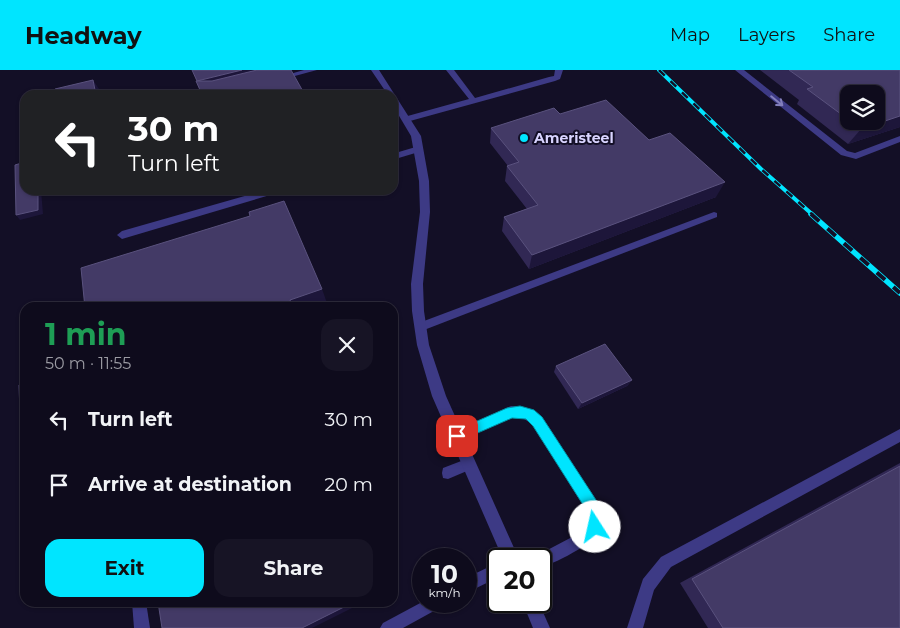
<!DOCTYPE html>
<meta charset="utf-8">
<style>
body{margin:0;font-family:Montserrat,sans-serif;background:#171425;color:#f1f3f6;height:100vh;display:flex;flex-direction:column;font-size:19px;white-space:nowrap}
*{box-sizing:border-box;margin:0}
p{font-size:16px;color:#9b9ba3}
.icon{flex:none;width:28px;height:28px;fill:none;stroke:currentColor;stroke-width:2;stroke-linecap:round;stroke-linejoin:round}
.map{position:relative;flex:1;overflow:hidden}
.drawer{position:absolute;left:20px;top:232px;width:378px;height:305px;display:flex;flex-direction:column;background:#0e0b1c;border-radius:15px;box-shadow:0 1px 4px #0004,0 0 0 1px #2e2b3b}
.drawer>*{flex:none}
.hud{position:absolute;left:20px;top:20px;width:378px;height:105px;border-radius:15px;box-shadow:0 1px 4px #0004,0 0 0 1px #2e2b3b;background:#202124;color:#fff;overflow:hidden}
.fabs{position:absolute;left:840px;top:15px;display:grid;gap:10px}
.fabs a{display:grid;place-items:center;width:45px;height:45px;border-radius:10px;background:#0e0b1c;box-shadow:0 1px 4px #0004,0 0 0 1px #2e2b3b;font-size:25px}
.speed{position:absolute;left:412px;top:478px;display:flex;gap:10px;font-size:25px;font-weight:700;text-align:center}
.speed>*{display:grid;place-content:center;width:65px;height:65px;border-radius:50%;background:#0e0b1c;box-shadow:0 1px 4px #0004,0 0 0 1px #2e2b3b;line-height:1}
.speed small{font-size:12px;font-weight:400}
.speed .limit{border:2px solid #111;border-radius:8px;background:#fff;color:#111}
.pin{position:absolute;display:grid;place-items:center;width:42px;height:42px;color:#fff;margin:-21px;border-radius:10px;box-shadow:0 2px 8px #0006}
.me{position:absolute;width:55px;margin:-28px;rotate:350deg;stroke-linejoin:round;filter:drop-shadow(0 0 4px #0008)}
.turn{display:flex;align-items:center;gap:18px;height:105px;padding:0 25px;font-size:22px}
.turn .icon{width:65px;height:65px;stroke-width:2.5}
.turn b{display:block;font-size:35px;line-height:42px}
.round{display:grid;place-items:center;flex:none;width:52px;height:52px;border-radius:15px;background:#171425}
.headline{display:flex;align-items:center;justify-content:space-between;height:85px;padding:0 25px}
h1{font-size:30px;font-weight:700;line-height:38px;color:#1e9e55}
.action{display:flex;gap:10px;margin-top:auto;padding:10px 25px}
.action a{flex:1;height:58px;border-radius:15px;background:#00e5ff;color:#111;font-size:20px;font-weight:700;line-height:58px;text-align:center}
.action a+a{background:#171425;color:#f1f3f6}
ul{padding:0;list-style:none}
li{display:flex;align-items:center;gap:15px;height:65px;padding:0 25px}
li div{flex:1}
li b{display:block;font-size:19px}
li em{font-style:normal}
header{display:flex;align-items:center;gap:30px;box-sizing:border-box;height:70px;padding:0 25px;background:#00e5ff;color:#111}
header strong{font-size:24px}
nav{display:flex;gap:28px;margin-inline-start:auto;font-size:18px}
.map>svg:first-child{display:block}
.lines{fill:none;stroke-linecap:round;stroke-linejoin:round}
.lane{fill:#3d3a85;fill-rule:evenodd}
.street{fill:#3d3a85;fill-rule:evenodd}
.rail-far1-casing{stroke:#00e5ff;stroke-width:4}
.rail-casing{stroke:#00e5ff;stroke-width:5.5}
.rail-far1{stroke:#130f26;stroke-width:2.5;stroke-dasharray:8;stroke-linecap:butt}
.rail{stroke:#130f26;stroke-width:4;stroke-dasharray:11;stroke-linecap:butt}
.wall{fill:#312854;fill-rule:evenodd}
.shaded-wall{fill:#1d163a}
.building{fill:#433a66;stroke:#5a527e}
.oneway{stroke:#837fbc}
.route{fill:#00e5ff;stroke:#0095a6}
.poi-dot{fill:#00e5ff;stroke:#130f26;stroke-width:2}
.labels{text-anchor:middle;dominant-baseline:central;stroke-width:4;stroke-linejoin:round;paint-order:stroke}
.far-poi-label{font-size:14px;font-weight:bold;fill:#d9d4ff;stroke:#130f26;text-anchor:start}
</style>
<header>
<strong>Headway</strong>
<nav><a>Map</a><a>Layers</a><a>Share</a></nav>
</header>
<div class="map">
<svg width="900" height="558" viewBox="0 0 900 558">
<rect width="100%" height="100%" fill="#130f26"/>
<g class="lines">
<!-- lane -->
<g class="lane">
<polygon points="304,0 317,0 280,10 276,8"/>
<polygon points="446,0 454,0 475,28 549,7 554,6 555,0 563,0 560,9 555,11 410,51 404,51 404,47 469,29"/>
<polygon points="735,0 744,0 847,81 855,83 900,66 900,72 856,89 841,85"/>
<polygon points="419,76 423,79 422,81 392,90 392,84"/>
<polygon points="266,120 282,120 280,122 122,169 117,165 122,161"/>
<polygon points="714,142 717,143 717,147 424,260 416,260 415,257 416,254"/>
<path d="M511,336L526,338L542,347L598,433C600,439 604,446 603,452C601,472 558,491 541,498V489H535L536,486L574,466L589,453L587,442L534,355L524,349L512,348L457,372L453,370L451,366L453,362Z"/>
<polygon points="900,359 900,372 671,497 654,520 643,558 627,558 643,509 661,487"/>
<polygon points="469,388 474,390 475,394 474,398 448,409 443,408 442,403 443,398"/>
<polygon points="499,492 499,507 466,523 466,508"/>
<polygon points="424,531 445,531 443,536 403,558 380,558 383,553"/>
<polygon points="132,532 146,532 150,558 134,558"/>
</g>
<!-- street -->
<g class="street">
<polygon points="371,0 379,0 421,66 429,111 430,142 423,214 424,241 429,275 446,326 519,489 503,489 432,326 417,275 412,241 411,214 420,142 419,111 411,66 392,34 392,25 388,25"/>
<polygon points="522,531 538,531 550,558 533,558"/>
</g>
<defs>
<polyline id="rail-far1" points="659,0 761,99 813,145"/>
<polyline id="rail" points="811,144 900,223"/>
</defs>
<!-- rail-far1 casing -->
<use href="#rail-far1" class="rail-far1-casing"/>
<!-- rail casing -->
<use href="#rail" class="rail-casing"/>
<!-- rail-far1 -->
<use href="#rail-far1" class="rail-far1"/>
<!-- rail -->
<use href="#rail" class="rail"/>
</g>
<!-- wall -->
<g class="wall">
<path d="M760,0H900V57L848,74L797,34L799,30ZM849,24L876,51H849Z"/>
<polygon points="560,44 649,70 716,127 529,199 502,161 504,147 527,139 505,111 507,96 508,96 490,73 491,58"/>
<polygon points="556,296 632,310 627,316 578,339 554,302"/>
<polygon points="900,393 900,558 708,558 680,513"/>
</g>
<!-- shaded-wall -->
<g class="shaded-wall">
<polygon points="242,0 287,0 202,24 197,11"/>
<polygon points="93,10 99,19 100,25 96,25"/>
<polygon points="900,46 900,57 848,74 861,59"/>
<polygon points="725,112 716,127 529,199 532,185"/>
<polygon points="38,120 41,120 43,144 20,150 16,145"/>
<polygon points="322,219 327,233 313,238 293,238 290,230"/>
<polygon points="632,310 627,316 578,339 582,333"/>
<polygon points="25,341 25,346 20,343"/>
<polygon points="345,532 350,532 352,538 312,558 302,558"/>
</g>
<!-- building -->
<g class="building">
<polygon points="192,0 242,0 197,11"/>
<polygon points="257,0 291,0 305,25 180,25 200,20 196,11 212,11"/>
<polygon points="789,0 900,0 900,46 861,59 851,51 876,51 876,24 849,24 849,50 807,19 813,17"/>
<polygon points="93,10 96,25 56,25 55,19"/>
<polygon points="606,30 649,70 670,63 725,112 532,185 504,147 538,135 507,96 519,92 491,58 554,38 560,44"/>
<polygon points="25,92 25,120 38,120 38,140 16,145 15,95"/>
<polygon points="284,131 322,219 290,230 293,238 85,238 81,198 250,146 249,142"/>
<polygon points="51,235 51,238 43,238"/>
<polygon points="24,244 25,244 25,266"/>
<polygon points="605,274 632,310 582,333 556,296"/>
<polygon points="25,313 25,341 20,343 19,315"/>
<polygon points="900,396 900,558 723,558 692,509"/>
<polygon points="158,532 345,532 346,536 302,558 162,558"/>
</g>
<!-- one-way arrows -->
<defs><path id="oneway-shaft" d="M-6 0H5M1.5-3L5.5 0L1.5 3" fill="none" stroke-width="1.6" stroke-linecap="round" stroke-linejoin="round" transform="scale(1.25)"/></defs>
<use class="oneway" href="#oneway-shaft" transform="translate(777 31) rotate(39)"/>
<!-- route -->
<polygon class="route" points="520,336 534,340 542,347 598,433 603,448 600,462 595,464 590,462 587,441 533,356 526,349 512,348 457,372 452,370 450,366 452,362 507,338"/>
<!-- markers -->
<circle class="poi-dot" cx="524" cy="68" r="5"/>
<g class="labels">
<!-- far-poi labels -->
<g class="far-poi-label">
<text x="534" y="68">Ameristeel</text>
</g>
</g>
</svg>
<div class="fabs">
<a><svg class="icon" aria-label="layers" viewBox="0 0 24 24"><path d="M12 4l9 5-9 5-9-5zM3 14l9 5 9-5"/></svg></a>
</div>
<div class="speed"><div>10<small>km/h</small></div><div class="limit">20</div></div>
<div class="pin" style="left:457px;top:366px;background:#d93025"><svg class="icon" aria-label="arrive" viewBox="0 0 24 24"><path d="M6 21V4h12l-3 4 3 4H6"/></svg></div>
<svg class="me" style="left:595px;top:457px" viewBox="-20 -20 40 40"><circle r="19" fill="#fff"/><path d="M0-13L10 11 0 6-10 11z" fill="#00e5ff"/></svg>
<div class="hud">
<div class="turn"><svg class="icon" aria-label="left" viewBox="0 0 24 24"><path d="M17 20v-9H6M10 6l-5 5 5 5"/></svg><div><b>30 m</b>Turn left</div></div>
</div>
<section class="drawer">
<div class="headline"><div><h1>1 min</h1><p>50 m · 11:55</p></div><a class="round"><svg class="icon" aria-label="close" viewBox="0 0 24 24"><path d="M6 6l12 12M18 6L6 18"/></svg></a></div>
<ul>
<li><svg class="icon" aria-label="left" viewBox="0 0 24 24"><path d="M17 20v-9H6M10 6l-5 5 5 5"/></svg><div><b>Turn left</b></div><em>30 m</em></li>
<li><svg class="icon" aria-label="arrive" viewBox="0 0 24 24"><path d="M6 21V4h12l-3 4 3 4H6"/></svg><div><b>Arrive at destination</b></div><em>20 m</em></li>
</ul>
<div class="action"><a>Exit</a><a>Share</a></div>
</section>
</div>
